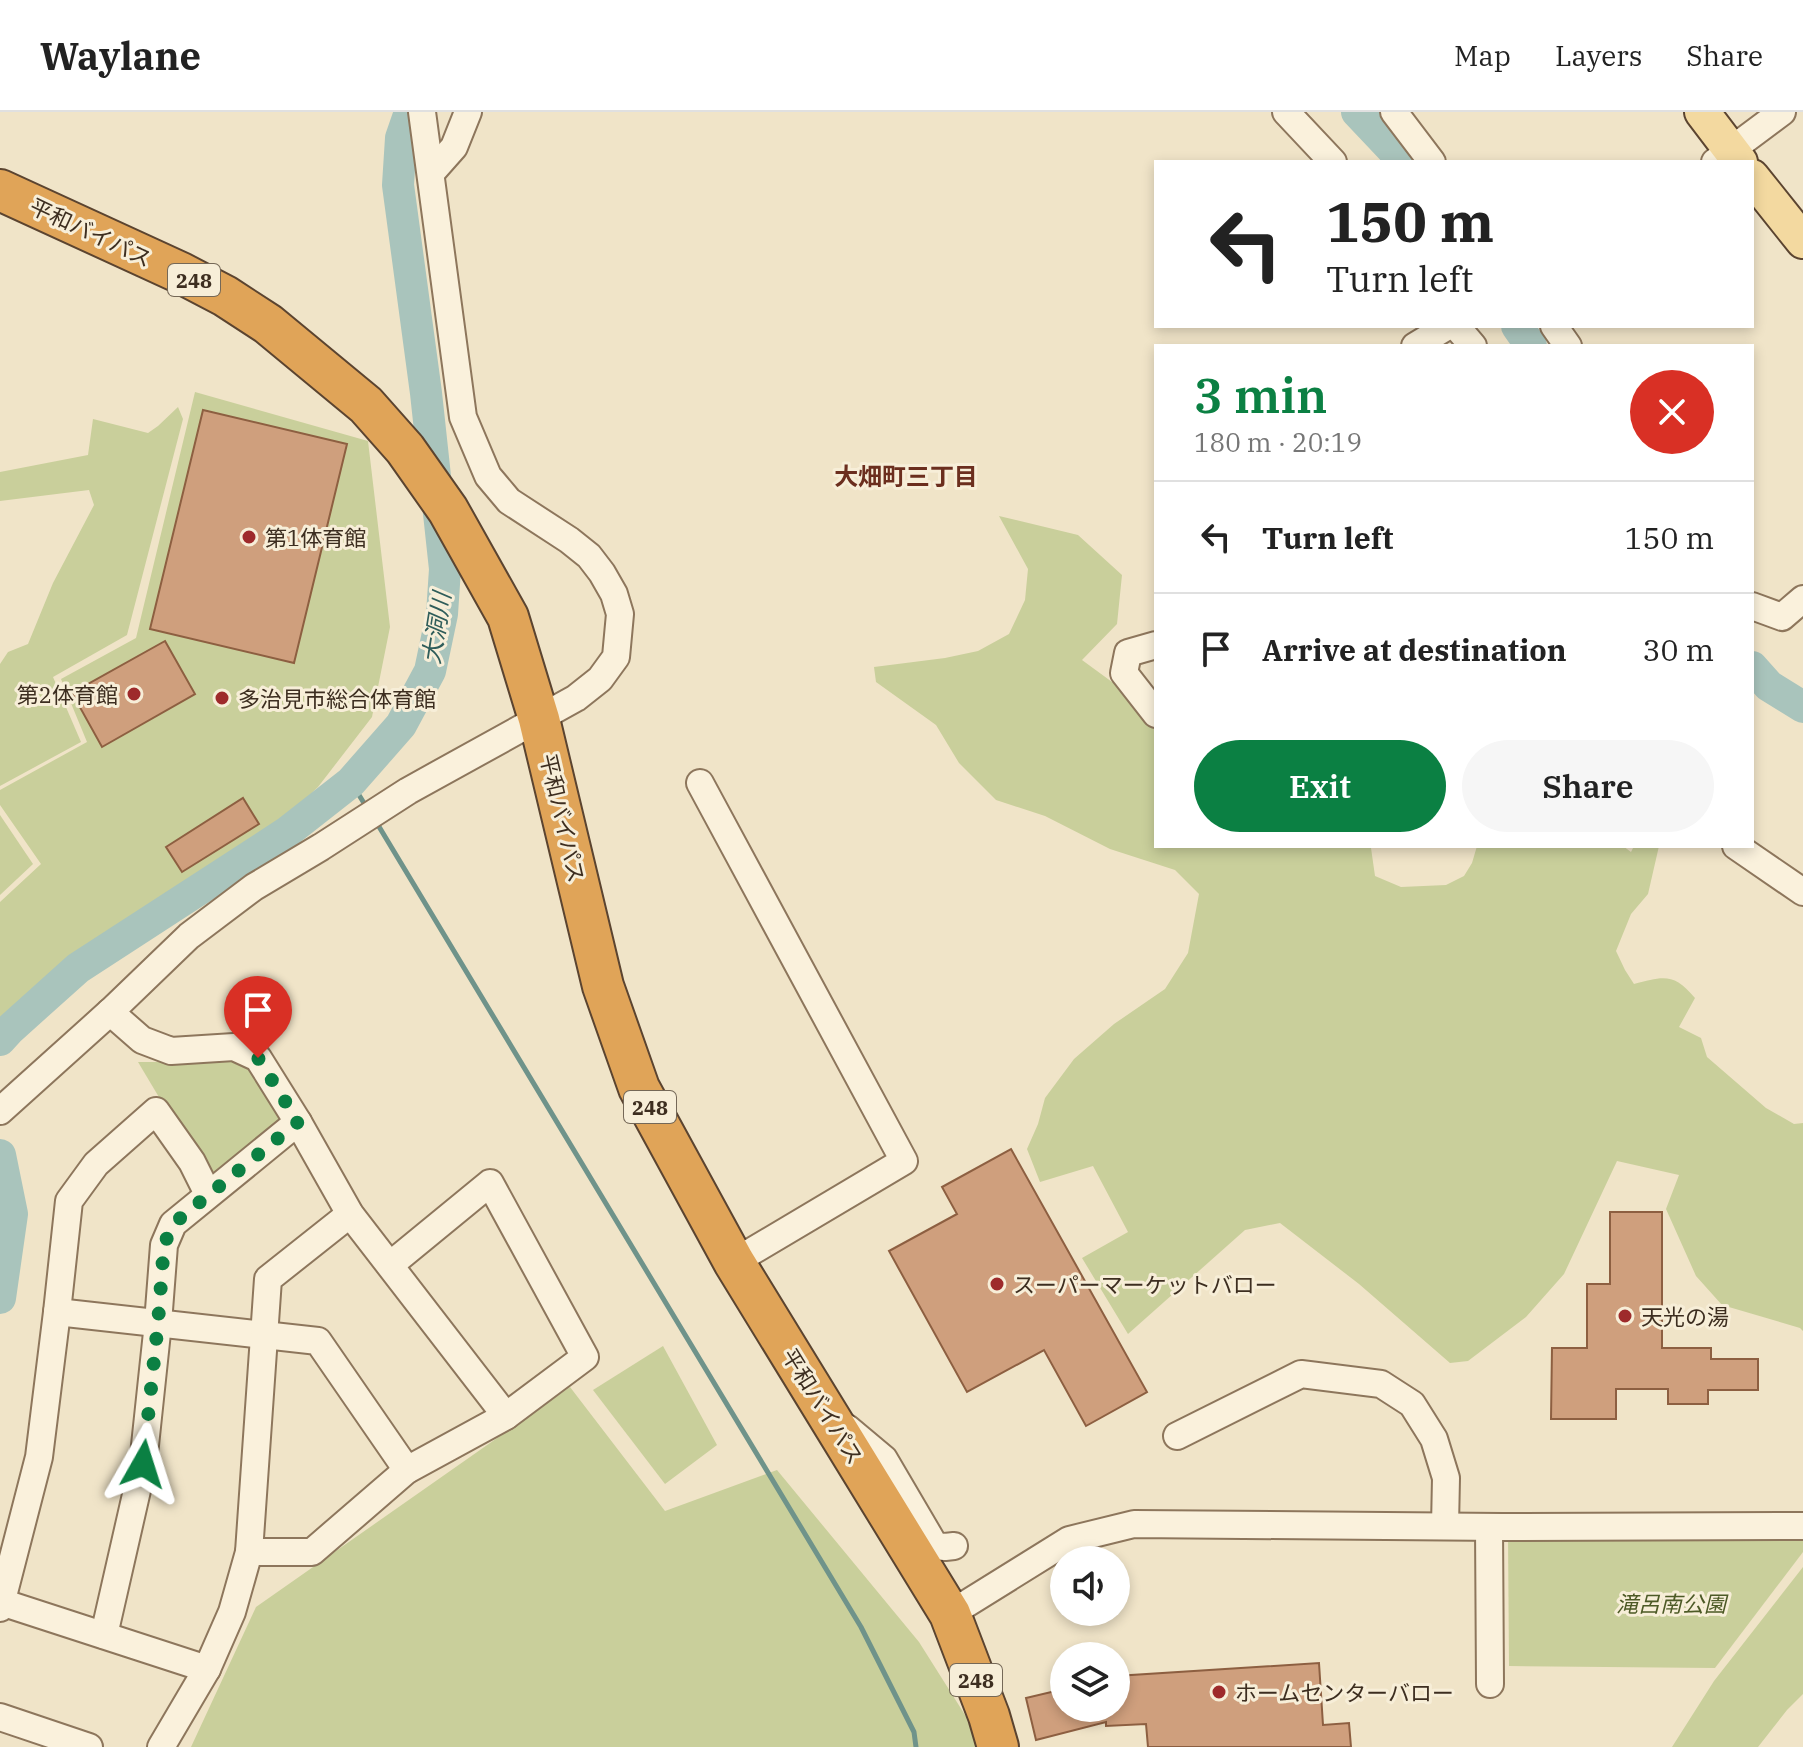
<!DOCTYPE html>
<meta charset="utf-8">
<style>
body{margin:0;font-family:"IBM Plex Serif","Noto Sans JP",serif;background:#f6f6f6;color:#222;height:100vh;display:flex;flex-direction:column;font-size:30px;white-space:nowrap}
*{box-sizing:border-box;margin:0}
p{font-size:26px;color:#767676}
.icon{flex:none;width:44px;height:44px;fill:none;stroke:currentColor;stroke-width:2;stroke-linecap:round;stroke-linejoin:round}
.map{position:relative;flex:1;overflow:hidden}
.details{position:absolute;left:1154px;top:232px;width:600px;height:504px;display:flex;flex-direction:column;background:#fff;border-radius:0px;box-shadow:0 4px 12px #0003}
.details>*{flex:none}
.top-card{position:absolute;left:1154px;top:48px;width:600px;height:168px;border-radius:0px;box-shadow:0 4px 12px #0003;background:#fff;color:#222;overflow:hidden}
.buttons{position:absolute;left:1050px;top:1434px;display:grid;gap:16px}
.buttons a{display:grid;place-items:center;width:80px;height:80px;border-radius:50%;background:#fff;box-shadow:0 4px 12px #0003;font-size:40px}
.pin{position:absolute;display:grid;place-items:center;width:68px;height:68px;color:#fff;margin:-82px -34px;border-radius:50% 50% 50% 0;rotate:-45deg;box-shadow:0 0 8px #0007}
.pin .icon{rotate:45deg}
.me{position:absolute;width:88px;margin:-44px;rotate:6deg;stroke-linejoin:round;filter:drop-shadow(0 0 6px #0008)}
.turn{display:flex;align-items:center;gap:28px;height:168px;padding:0 40px;font-size:36px}
.turn .icon{width:104px;height:104px;stroke-width:2.5}
.turn b{display:block;font-size:56px;line-height:68px}
.round{display:grid;place-items:center;flex:none;width:84px;height:84px;border-radius:42px;background:#f6f6f6}
.head{display:flex;align-items:center;justify-content:space-between;height:136px;padding:0 40px}
h1{font-size:48px;font-weight:600;line-height:60px;color:#0b8043}
.primary-button{display:flex;gap:16px;margin-top:auto;padding:16px 40px}
.primary-button a{flex:1;height:92px;border-radius:48px;background:#0b8043;color:#fff;font-size:32px;font-weight:600;line-height:92px;text-align:center}
.primary-button a+a{background:#f6f6f6;color:#222}
ul{padding:0;list-style:none}
li{display:flex;align-items:center;gap:24px;height:112px;padding:0 40px;border-top:2px solid #e0e0e0}
li div{flex:1}
li b{display:block;font-size:30px}
li em{font-style:normal}
header{display:flex;align-items:center;gap:48px;box-sizing:border-box;height:112px;padding:0 40px;background:#fff;border-bottom:2px solid #e0e0e0}
header strong{font-size:38px}
nav{display:flex;gap:44px;margin-inline-start:auto;font-size:28px}
.map>svg:first-child{display:block}
.green{fill:#c9cf9b}
.lines{fill:none;stroke-linecap:round;stroke-linejoin:round}
.stream{stroke:#6f938a;stroke-width:5}
.river{stroke:#a9c4bc;stroke-width:32}
.building{fill:#cf9f7d;stroke:#8d5f41;stroke-width:2}
.minor-casing{stroke:#8d765c;stroke-width:30}
.major-casing{stroke:#5b4430;stroke-width:38}
.highway-casing{stroke:#5b4430;stroke-width:44}
.minor{stroke:#faf1dc;stroke-width:26}
.major{stroke:#f3d9a0;stroke-width:34}
.highway{stroke:#e0a458;stroke-width:40}
.route{stroke:#0b8043;stroke-width:14;stroke-dasharray:0 25.2}
.poi-dot{fill:#9e2a2b;stroke:#f7eed8;stroke-width:3}
.labels{text-anchor:middle;dominant-baseline:central;stroke-width:6;stroke-linejoin:round;paint-order:stroke}
.shield{fill:#f7eed8;stroke:#756857;stroke-width:2}
.shield-label{font-size:20px;font-weight:bold;fill:#3d2e20}
.street-label{font-size:22px;fill:#3d2e20;stroke:#f7eed8}
.poi-label{font-size:22px;fill:#3d2e20;stroke:#f7eed8;text-anchor:start}
.park-label{font-size:22px;font-style:italic;fill:#4d5a26;stroke:#f7eed8}
.neighbourhood-label{font-size:24px;font-weight:bold;fill:#6b2e1e;stroke:#f7eed8}
.water-label{font-size:24px;font-style:italic;fill:#2f5d5a;stroke:#f7eed8}
</style>
<header>
<strong>Waylane</strong>
<nav><a>Map</a><a>Layers</a><a>Share</a></nav>
</header>
<div class="map">
<svg width="1803" height="1635" viewBox="0 0 1803 1635">
<rect width="100%" height="100%" fill="#f0e4c8"/>
<!-- green -->
<g class="green">
<polygon points="195,280 368,329 390,515 372,605 318,675 269,722 80,848 0,912 0,790 41,752 0,693 0,678 87,630 61,567 136,526"/>
<polygon points="178,295 183,307 127,523 53,565 81,630 0,674 0,552 8,540 28,532 53,471 94,393 89,378 0,389 0,360 88,343 93,307 148,321 158,314"/>
<path d="M999,404L1078,423L1122,463L1117,512L1082,548L1123,578L1156,594V734H1365L1371,736L1375,764L1401,775L1446,773L1464,764L1472,751L1477,734H1623L1631,740L1634,734H1659L1648,782L1631,802L1616,839L1625,858L1634,872C1664,864 1674,861 1695,886L1679,915L1701,926L1707,945L1766,996L1794,1012L1803,1011V1219L1800,1216L1722,1193L1696,1164L1666,1097L1679,1063L1617,1049L1564,1162L1526,1205L1468,1249L1450,1251L1359,1172L1280,1111L1245,1118L1128,1222L1082,1146L1128,1120L1093,1054L1040,1070L1027,1037L1038,1012L1045,986L1074,947L1114,912L1165,877L1188,841L1199,782L1175,758L1110,737L1045,704L996,688L959,651L936,613L876,570L874,555L945,546L978,539L1009,522L1025,488L1028,457Z"/>
<polygon points="0,703 33,752 0,783"/>
<polygon points="138,950 244,950 282,1008 222,1061 203,1059"/>
<polygon points="663,1234 717,1333 665,1372 593,1278"/>
<polygon points="570,1275 665,1399 777,1358 919,1530 972,1614 977,1635 191,1635 256,1495"/>
<polygon points="1508,1423 1803,1428 1803,1440 1715,1556 1509,1554"/>
<polygon points="1803,1455 1803,1582 1787,1598 1758,1635 1672,1635 1714,1569"/>
</g>
<g class="lines">
<!-- stream -->
<g class="stream">
<polyline points="351,670 367,696"/>
<polyline points="375,708 861,1515 914,1620 916,1635"/>
</g>
<!-- river -->
<g class="river">
<polyline points="1357,0 1392,37 1401,50"/>
<polyline points="1517,214 1531,234"/>
<polyline points="1752,555 1769,574 1803,595"/>
<polyline points="0,928 10,917 78,856 286,721 351,670 401,613 430,559 442,502 445,457 426,281 398,73 401,26 410,0"/>
<polyline points="0,1043 12,1102 0,1186"/>
</g>
</g>
<!-- building -->
<g class="building">
<polygon points="203,298 347,332 294,551 150,517"/>
<polygon points="165,529 195,582 102,635 72,581"/>
<polygon points="243,686 259,712 182,760 166,735"/>
<polygon points="1011,1037 1147,1280 1086,1314 1044,1238 967,1280 889,1139 957,1102 942,1075"/>
<polygon points="1610,1100 1662,1100 1662,1236 1711,1236 1711,1247 1758,1247 1758,1278 1708,1278 1708,1292 1668,1292 1668,1277 1616,1277 1616,1307 1551,1307 1552,1236 1587,1236 1587,1172 1610,1172"/>
<polygon points="1319,1551 1323,1613 1349,1611 1351,1635 1148,1635 1146,1612 1106,1614 1106,1610 1036,1628 1026,1586 1064,1577 1064,1596 1116,1596 1116,1564"/>
</g>
<g class="lines">
<defs>
<g id="minor">
<polyline points="1286,0 1333,50"/>
<polyline points="1394,0 1432,50"/>
<polyline points="1715,50 1782,0"/>
<polyline points="431,61 454,35 468,0"/>
<polyline points="1456,214 1473,234"/>
<polyline points="1554,214 1568,234"/>
<polyline points="1415,234 1448,214"/>
<polyline points="1752,494 1782,505 1803,487"/>
<polyline points="1156,533 1128,541 1124,561 1156,602"/>
<polyline points="700,671 904,1049 734,1150"/>
<polyline points="1736,734 1803,780"/>
<polyline points="110,900 142,928 171,939 234,935 258,946 298,1010 350,1102 506,1304"/>
<polyline points="0,999 110,900 189,824 254,775 321,735 408,679 576,586 600,567 616,545 620,502 614,482 602,461 589,444 569,428 509,389 488,364 463,305 422,0"/>
<polyline points="57,1200 318,1229 407,1358"/>
<polyline points="847,1316 884,1347 935,1434 945,1435 954,1434"/>
<polyline points="1177,1324 1301,1262 1381,1272 1412,1292 1434,1327 1446,1366 1445,1414"/>
<polyline points="1489,1415 1490,1572"/>
<polyline points="249,1440 312,1440 407,1358 506,1304 585,1245 490,1071 390,1153"/>
<polyline points="1,1490 207,1557"/>
<polyline points="0,1496 39,1345 57,1200 69,1089 96,1052 156,999 192,1050 208,1082"/>
<polyline points="950,1502 1069,1428 1134,1412 1502,1415 1803,1414"/>
<polyline points="104,1523 143,1352 158,1211 164,1133 173,1112 298,1010"/>
<polyline points="0,1605 89,1635"/>
<polyline points="161,1635 207,1557 232,1500 249,1440 268,1167 350,1102"/>
</g>
<g id="major">
<polyline points="1702,0 1740,50"/>
<polyline points="1752,65 1803,129"/>
</g>
<polyline id="highway" points="0,78 181,161 225,184 268,212 366,293 405,337 448,398 508,505 539,607 603,874 639,976 734,1150 950,1502 989,1604 998,1635"/>
</defs>
<!-- minor casing -->
<use href="#minor" class="minor-casing"/>
<!-- major casing -->
<use href="#major" class="major-casing"/>
<!-- highway casing -->
<use href="#highway" class="highway-casing"/>
<!-- minor -->
<use href="#minor" class="minor"/>
<!-- major -->
<use href="#major" class="major"/>
<!-- highway -->
<use href="#highway" class="highway"/>
</g>
<g class="lines">
<!-- route -->
<polyline class="route" points="143,1352 158,1211 164,1133 173,1112 298,1010 258,946"/>
</g>
<!-- markers -->
<g class="poi-dot">
<circle cx="249" cy="425" r="8"/>
<circle cx="134" cy="582" r="8"/>
<circle cx="222" cy="586" r="8"/>
<circle cx="997" cy="1172" r="8"/>
<circle cx="1625" cy="1204" r="8"/>
<circle cx="1219" cy="1580" r="8"/>
</g>
<g class="labels">
<!-- shield labels -->
<g class="shield">
<rect x="168" y="152" width="52" height="32" rx="6"/>
<rect x="624" y="979" width="52" height="32" rx="6"/>
<rect x="950" y="1552" width="52" height="32" rx="6"/>
</g>
<g class="shield-label">
<text x="194" y="168">248</text>
<text x="650" y="995">248</text>
<text x="976" y="1568">248</text>
</g>
<!-- street labels -->
<g class="street-label">
<text transform="translate(91 120) rotate(25)">平和バイパス</text>
<text transform="translate(563 706) rotate(77)">平和バイパス</text>
<text transform="translate(823 1294) rotate(58)">平和バイパス</text>
</g>
<!-- poi labels -->
<g class="poi-label">
<text x="265" y="425">第1体育館</text>
<text x="118" y="582" text-anchor="end">第2体育館</text>
<text x="238" y="586">多治見市総合体育館</text>
<text x="1013" y="1172">スーパーマーケットバロー</text>
<text x="1641" y="1204">天光の湯</text>
<text x="1235" y="1580">ホームセンターバロー</text>
</g>
<!-- park labels -->
<g class="park-label">
<text x="1671" y="1491">滝呂南公園</text>
</g>
<!-- neighbourhood labels -->
<g class="neighbourhood-label">
<text x="906" y="364">大畑町三丁目</text>
</g>
<!-- water labels -->
<g class="water-label">
<text transform="translate(436 516) rotate(-81)">大洞川</text>
</g>
</g>
</svg>
<div class="buttons">
<a><svg class="icon" aria-label="sound" viewBox="0 0 24 24"><path d="M4 9h4l5-4v14l-5-4H4zM17 9q2 3 0 6"/></svg></a>
<a><svg class="icon" aria-label="layers" viewBox="0 0 24 24"><path d="M12 4l9 5-9 5-9-5zM3 14l9 5 9-5"/></svg></a>
</div>
<div class="pin" style="left:258px;top:946px;background:#d93025"><svg class="icon" aria-label="arrive" viewBox="0 0 24 24"><path d="M6 21V4h12l-3 4 3 4H6"/></svg></div>
<svg class="me" style="left:143px;top:1352px" viewBox="-20 -20 40 40"><path d="M0-17L14 15 0 8-14 15z" fill="#0b8043" stroke="#fff" stroke-width="4"/></svg>
<div class="top-card">
<div class="turn"><svg class="icon" aria-label="left" viewBox="0 0 24 24"><path d="M17 20v-9H6M10 6l-5 5 5 5"/></svg><div><b>150 m</b>Turn left</div></div>
</div>
<section class="details">
<div class="head"><div><h1>3 min</h1><p>180 m · 20:19</p></div><a class="round" style="background:#d93025;color:#fff"><svg class="icon" aria-label="close" viewBox="0 0 24 24"><path d="M6 6l12 12M18 6L6 18"/></svg></a></div>
<ul>
<li><svg class="icon" aria-label="left" viewBox="0 0 24 24"><path d="M17 20v-9H6M10 6l-5 5 5 5"/></svg><div><b>Turn left</b></div><em>150 m</em></li>
<li><svg class="icon" aria-label="arrive" viewBox="0 0 24 24"><path d="M6 21V4h12l-3 4 3 4H6"/></svg><div><b>Arrive at destination</b></div><em>30 m</em></li>
</ul>
<div class="primary-button"><a>Exit</a><a>Share</a></div>
</section>
</div>
